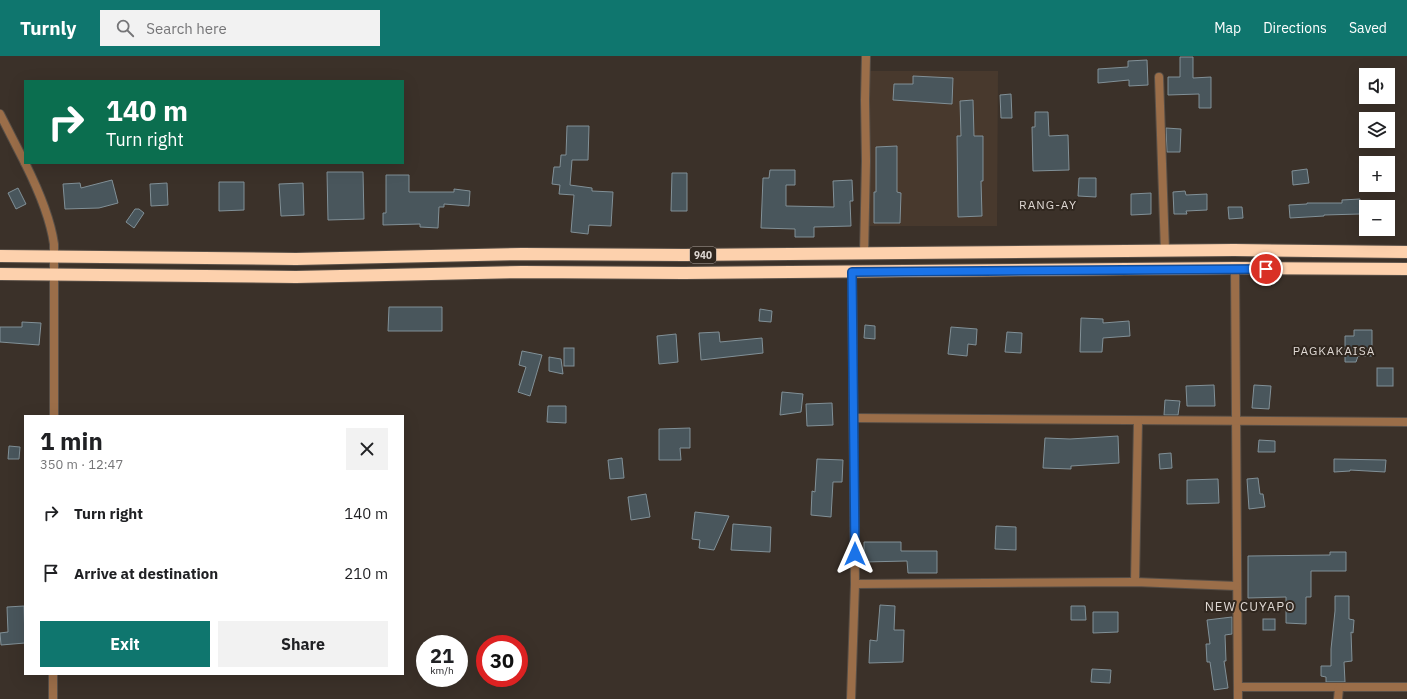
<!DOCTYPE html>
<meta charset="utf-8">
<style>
body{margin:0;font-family:"IBM Plex Sans",sans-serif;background:#f2f2f2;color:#202124;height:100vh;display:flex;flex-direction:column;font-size:15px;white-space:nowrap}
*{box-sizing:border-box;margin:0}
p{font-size:13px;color:#757577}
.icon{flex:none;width:22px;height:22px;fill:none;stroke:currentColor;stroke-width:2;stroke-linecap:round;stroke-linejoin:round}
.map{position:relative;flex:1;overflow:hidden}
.panel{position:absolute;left:24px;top:359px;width:380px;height:260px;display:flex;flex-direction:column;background:#fff;border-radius:0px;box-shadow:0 4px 16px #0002}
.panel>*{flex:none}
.banner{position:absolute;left:24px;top:24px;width:380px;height:84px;border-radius:0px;box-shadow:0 4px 16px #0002;background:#0b6e4f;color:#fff;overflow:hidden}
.tools{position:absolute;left:1359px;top:12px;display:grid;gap:8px}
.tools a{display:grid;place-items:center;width:36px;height:36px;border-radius:0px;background:#fff;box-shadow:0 4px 16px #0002;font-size:20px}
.speed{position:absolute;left:416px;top:579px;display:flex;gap:8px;font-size:20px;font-weight:700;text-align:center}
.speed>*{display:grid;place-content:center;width:52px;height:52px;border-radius:50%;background:#fff;box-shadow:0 4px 16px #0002;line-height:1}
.speed small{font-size:10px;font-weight:400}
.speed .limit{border:6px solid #d22;background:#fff;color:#111}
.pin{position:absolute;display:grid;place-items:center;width:34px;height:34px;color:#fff;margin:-17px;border:2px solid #fff;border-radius:50%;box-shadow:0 1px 4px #0007}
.me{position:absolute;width:44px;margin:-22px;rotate:0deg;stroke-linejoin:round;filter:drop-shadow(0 0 3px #0008)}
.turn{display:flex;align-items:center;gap:14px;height:84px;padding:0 16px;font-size:18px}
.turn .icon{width:52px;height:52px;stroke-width:2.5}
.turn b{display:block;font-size:28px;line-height:34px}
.round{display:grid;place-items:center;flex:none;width:42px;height:42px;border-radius:0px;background:#f2f2f2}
.summary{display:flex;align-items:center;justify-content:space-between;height:68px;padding:0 16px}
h1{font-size:24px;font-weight:700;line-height:30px}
.action{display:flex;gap:8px;margin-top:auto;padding:8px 16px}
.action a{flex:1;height:46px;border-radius:0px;background:#0f766e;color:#fff;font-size:16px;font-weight:700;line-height:46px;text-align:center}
.action a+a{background:#f2f2f2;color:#202124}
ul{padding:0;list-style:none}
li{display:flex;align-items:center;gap:12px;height:60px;padding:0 16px}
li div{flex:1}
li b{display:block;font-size:15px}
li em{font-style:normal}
header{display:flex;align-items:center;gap:24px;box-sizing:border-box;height:56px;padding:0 20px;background:#0f766e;color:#fff}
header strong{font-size:19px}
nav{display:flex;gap:22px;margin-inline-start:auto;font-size:14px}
.search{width:280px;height:36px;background:#f2f2f2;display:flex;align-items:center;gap:10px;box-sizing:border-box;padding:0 14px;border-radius:0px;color:#757577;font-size:15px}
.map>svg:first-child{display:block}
.built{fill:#48392d}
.building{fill:#49565c;stroke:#819097}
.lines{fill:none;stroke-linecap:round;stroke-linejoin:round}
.street-casing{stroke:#584f47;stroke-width:10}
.highway-casing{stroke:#584f47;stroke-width:14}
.street{stroke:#9b6e49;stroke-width:8}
.highway{stroke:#fdd1ad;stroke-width:12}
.route-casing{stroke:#114b97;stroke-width:10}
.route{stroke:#1a73e8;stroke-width:7}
.labels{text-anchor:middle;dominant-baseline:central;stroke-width:4;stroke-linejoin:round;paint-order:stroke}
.shield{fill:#30271f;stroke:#aaa29c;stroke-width:1}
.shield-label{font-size:10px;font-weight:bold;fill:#ded7d2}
.neighbourhood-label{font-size:12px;letter-spacing:1px;fill:#ded7d2;stroke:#30271f}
.quarter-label{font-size:13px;letter-spacing:1px;fill:#ded7d2;stroke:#30271f}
</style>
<header>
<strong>Turnly</strong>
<div class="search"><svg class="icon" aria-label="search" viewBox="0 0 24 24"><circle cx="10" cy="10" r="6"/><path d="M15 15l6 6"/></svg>Search here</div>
<nav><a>Map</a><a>Directions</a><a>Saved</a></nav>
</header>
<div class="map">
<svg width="1407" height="643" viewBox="0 0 1407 643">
<rect width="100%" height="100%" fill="#3b3129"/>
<!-- built -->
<polygon class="built" points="869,15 998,15 997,170 869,170"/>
<!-- building -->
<g class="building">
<polygon points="1180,1 1193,1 1193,22 1211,21 1211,52 1199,52 1199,38 1168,39 1168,21 1180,21"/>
<polygon points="1147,4 1148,29 1129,30 1129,24 1098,27 1098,13 1128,11 1128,5"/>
<polygon points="913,20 953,22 952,48 893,44 894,28 913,28"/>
<polygon points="1011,38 1012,62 1001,62 1000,39"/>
<polygon points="973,44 974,80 983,80 983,125 981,125 982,160 958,161 957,80 961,80 960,45"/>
<polygon points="1035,56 1048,56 1049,80 1068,79 1069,114 1033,115 1032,71 1035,71"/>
<polygon points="567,70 589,70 588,104 572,104 570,129 592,132 592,135 613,136 611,170 589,169 588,178 571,176 574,139 559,138 560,129 552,128 554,111 560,111 561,99 566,99"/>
<polygon points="1166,72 1181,73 1180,96 1167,96"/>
<polygon points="897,90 897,136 901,137 900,167 874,167 874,136 876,136 876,91"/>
<polygon points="1307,113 1309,127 1293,129 1292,115"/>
<polygon points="770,114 795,114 795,129 786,129 786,150 834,151 833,125 852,124 853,145 850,145 851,170 814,171 814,181 795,181 795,173 761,172 763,122 769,122"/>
<polygon points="327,116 363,116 364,163 328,164"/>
<polygon points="672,117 687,117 687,155 671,155"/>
<polygon points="386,119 409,119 409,136 454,136 454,133 470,135 469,150 444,148 444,151 439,151 438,172 420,171 420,168 383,169 383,157 386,157"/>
<polygon points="1079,122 1096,122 1096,141 1078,140"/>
<polygon points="112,124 118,147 99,152 65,153 63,128 80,127 81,132"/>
<polygon points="219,126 244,126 244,154 219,155"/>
<polygon points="167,127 168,149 151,150 150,128"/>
<polygon points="303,127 304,159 281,160 279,128"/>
<polygon points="18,132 26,148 16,153 8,137"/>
<polygon points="1185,135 1186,139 1207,138 1207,154 1186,155 1187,158 1174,158 1173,136"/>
<polygon points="1151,137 1151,158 1131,159 1131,138"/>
<polygon points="1360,143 1360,158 1324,159 1324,160 1290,162 1289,149 1307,148 1307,147 1342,147 1342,144"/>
<polygon points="1228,151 1242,151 1243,162 1229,163"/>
<polygon points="135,153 139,153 144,157 134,172 126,166"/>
<polygon points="389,251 442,251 442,275 388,275"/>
<polygon points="760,253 772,255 771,266 759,265"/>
<polygon points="1081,262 1103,263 1103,267 1129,265 1130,280 1103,282 1102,296 1080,296"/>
<polygon points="22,266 41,267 39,289 0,286 0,271 22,271"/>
<polygon points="865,269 875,270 875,283 864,282"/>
<polygon points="951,271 977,273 976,289 968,288 967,300 948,298"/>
<polygon points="1354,274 1372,274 1372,300 1358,300 1356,306 1345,306 1345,280 1354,280"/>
<polygon points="719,276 720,286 762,282 763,297 701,304 699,277"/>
<polygon points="1007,276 1022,277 1021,297 1005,296"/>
<polygon points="676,278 678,306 659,308 657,280"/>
<rect x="564" y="292" width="10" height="18"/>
<polygon points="522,295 542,299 530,340 518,336 526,311 519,309"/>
<polygon points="549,301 561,303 563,318 549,315"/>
<rect x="1377" y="312" width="16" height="18"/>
<polygon points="1214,329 1215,350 1187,350 1186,330"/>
<polygon points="1254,329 1271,330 1269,353 1252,352"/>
<polygon points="782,336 803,338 801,356 780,359"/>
<polygon points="1165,344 1180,345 1178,359 1164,359"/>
<polygon points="832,347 833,369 807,370 806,348"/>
<polygon points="548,350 566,350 566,367 547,366"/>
<polygon points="690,372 690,392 680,392 681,404 659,404 659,373"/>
<polygon points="1118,380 1119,407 1071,410 1071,413 1043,412 1045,382 1070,383"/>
<polygon points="1259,384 1275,385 1275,396 1258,396"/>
<polygon points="9,390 20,391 19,403 8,403"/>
<polygon points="1171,397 1172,412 1160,413 1159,398"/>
<polygon points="622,402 624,422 610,423 608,404"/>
<polygon points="817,403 843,404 842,426 833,426 831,461 811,459 812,435 815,436"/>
<polygon points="1334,403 1386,404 1385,416 1350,414 1350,415 1334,416"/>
<polygon points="1258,422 1260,438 1263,438 1265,451 1249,453 1247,423"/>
<polygon points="1218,423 1219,447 1187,448 1187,424"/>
<polygon points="646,438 650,461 631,464 628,441"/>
<polygon points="695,456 729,460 714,494 699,492 700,484 692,483"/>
<polygon points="733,468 771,471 770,496 731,494"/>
<polygon points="996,470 1016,471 1016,494 995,493"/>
<polygon points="864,486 901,486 901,495 937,495 937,517 908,517 907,505 864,506"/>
<polygon points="1330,496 1346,496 1346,515 1311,515 1311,541 1306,541 1306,568 1286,567 1286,541 1248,542 1248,500 1330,499"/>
<polygon points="1335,540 1349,540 1349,563 1354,564 1353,577 1351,576 1352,605 1344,606 1345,626 1326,626 1326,621 1321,620 1321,610 1331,610 1331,593 1335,555"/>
<polygon points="880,549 895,550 894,574 904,574 903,606 869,607 870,584 877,585"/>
<polygon points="24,550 25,587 1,589 0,577 8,576 7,551"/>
<polygon points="1071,550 1085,550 1086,564 1071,564"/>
<polygon points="1093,556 1118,556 1118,576 1093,577"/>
<polygon points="1232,561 1232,578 1225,579 1226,605 1224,605 1228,632 1214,634 1210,606 1207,606 1206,588 1210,588 1207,564"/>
<rect x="1263" y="563" width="12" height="11"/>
<polygon points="1092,613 1111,614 1110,627 1091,626"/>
</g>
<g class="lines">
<defs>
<g id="street">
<polyline points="1159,21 1165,195"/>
<polyline points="0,58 25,107"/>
<path d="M25,107C38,133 50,160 54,188V360"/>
<polyline points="864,198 866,105 865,44 866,0"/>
<polyline points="1235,212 1238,643"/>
<polyline points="854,362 1407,366"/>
<polyline points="1135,526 1138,365"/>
<polyline points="855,528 1135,526 1236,530"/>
<polyline points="53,618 53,643"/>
<polyline points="1238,631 1407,631"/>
<polyline points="851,643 855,528 852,216"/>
<polyline points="1338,643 1339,632"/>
</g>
<g id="highway">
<polyline points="0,200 296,203 522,198 684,199 1234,194 1407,196"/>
<polyline points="0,218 296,221 522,216 684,217 1235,212 1407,213"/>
</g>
</defs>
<!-- street casing -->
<use href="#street" class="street-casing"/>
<!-- highway casing -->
<use href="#highway" class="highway-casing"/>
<!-- street -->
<use href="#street" class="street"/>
<!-- highway -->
<use href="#highway" class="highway"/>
</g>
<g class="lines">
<defs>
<polyline id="route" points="855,498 852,216 1266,213"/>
</defs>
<!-- route casing -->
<use href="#route" class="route-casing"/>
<!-- route -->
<use href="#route" class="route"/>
</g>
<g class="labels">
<!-- shield labels -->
<rect class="shield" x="690" y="191" width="26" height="16" rx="3"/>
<g class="shield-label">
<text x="703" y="199">940</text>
</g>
<!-- neighbourhood labels -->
<g class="neighbourhood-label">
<text x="1048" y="148">RANG-AY</text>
<text x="1334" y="294">PAGKAKAISA</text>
</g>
<!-- quarter labels -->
<g class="quarter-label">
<text x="1250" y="550">NEW CUYAPO</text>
</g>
</g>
</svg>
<div class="tools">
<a><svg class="icon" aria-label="sound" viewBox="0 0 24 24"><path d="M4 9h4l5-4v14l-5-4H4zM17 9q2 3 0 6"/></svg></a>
<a><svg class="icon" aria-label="layers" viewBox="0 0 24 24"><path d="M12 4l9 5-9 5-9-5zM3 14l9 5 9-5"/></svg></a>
<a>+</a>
<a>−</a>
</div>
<div class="speed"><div>21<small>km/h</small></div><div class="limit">30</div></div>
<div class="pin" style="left:1266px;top:213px;background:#d93025"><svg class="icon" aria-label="arrive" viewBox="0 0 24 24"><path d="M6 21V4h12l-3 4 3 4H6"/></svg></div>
<svg class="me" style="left:855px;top:498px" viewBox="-20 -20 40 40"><path d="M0-17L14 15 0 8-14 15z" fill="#1a73e8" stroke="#fff" stroke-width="4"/></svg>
<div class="banner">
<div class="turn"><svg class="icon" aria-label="right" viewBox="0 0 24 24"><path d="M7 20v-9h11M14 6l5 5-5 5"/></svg><div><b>140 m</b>Turn right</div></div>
</div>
<section class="panel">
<div class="summary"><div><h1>1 min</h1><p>350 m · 12:47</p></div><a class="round"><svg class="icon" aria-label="close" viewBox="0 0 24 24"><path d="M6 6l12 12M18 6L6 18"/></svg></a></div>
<ul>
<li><svg class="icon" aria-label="right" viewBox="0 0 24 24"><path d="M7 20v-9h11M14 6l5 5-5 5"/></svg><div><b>Turn right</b></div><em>140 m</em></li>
<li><svg class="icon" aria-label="arrive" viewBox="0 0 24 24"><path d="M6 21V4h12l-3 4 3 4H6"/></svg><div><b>Arrive at destination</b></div><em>210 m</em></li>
</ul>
<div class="action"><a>Exit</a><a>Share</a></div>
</section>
</div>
